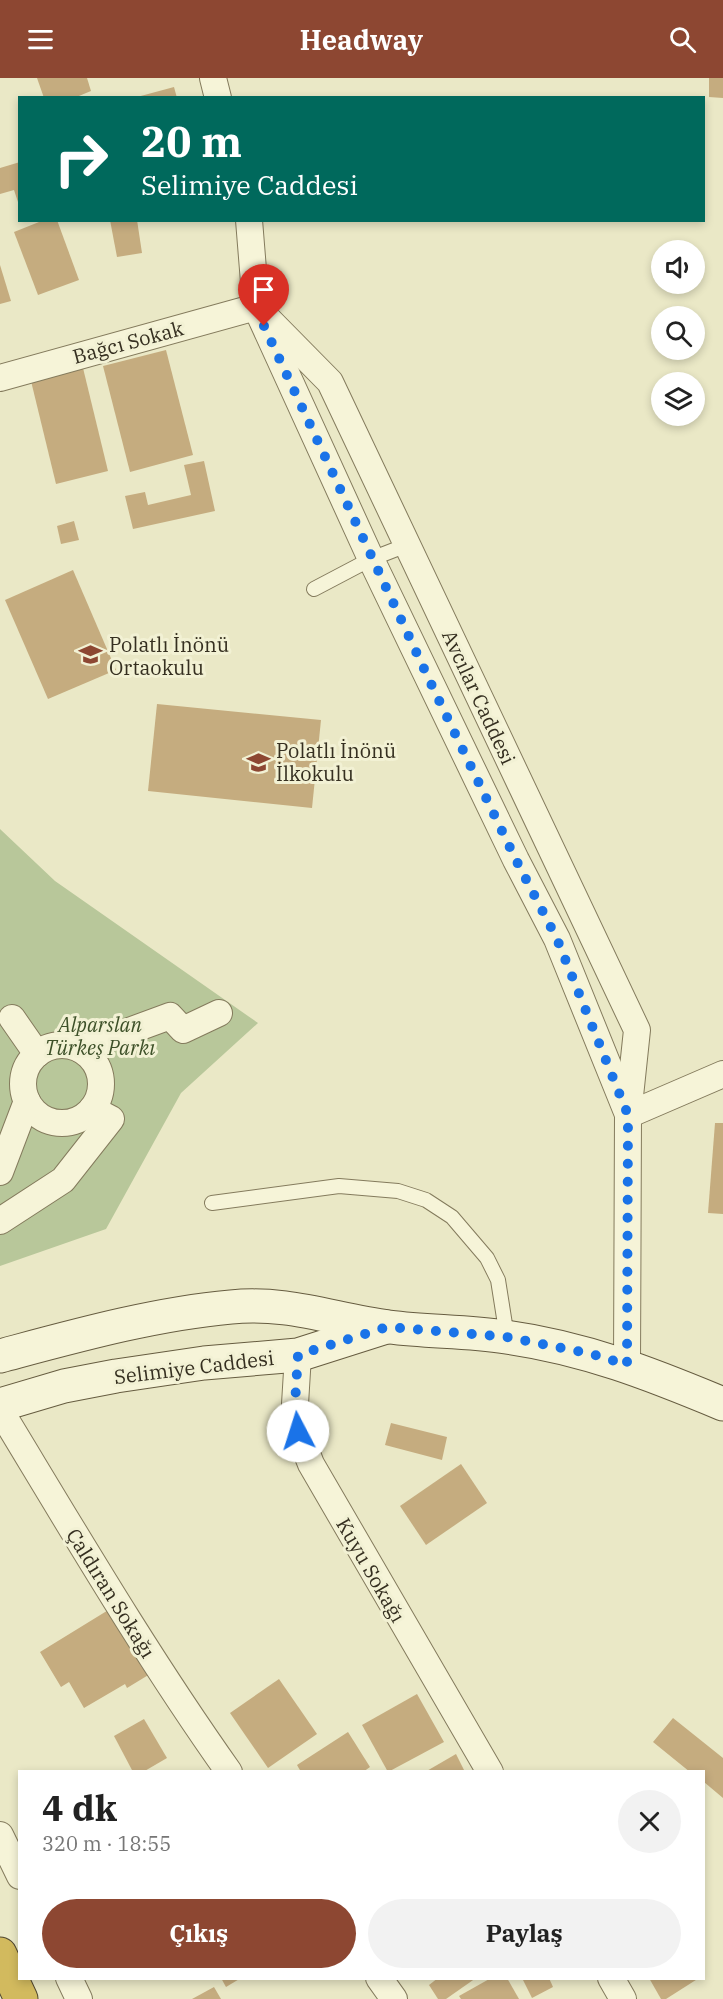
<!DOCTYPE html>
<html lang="tr">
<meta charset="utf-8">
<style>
body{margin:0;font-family:"IBM Plex Serif",serif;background:#f2f2f2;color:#222;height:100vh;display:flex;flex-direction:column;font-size:22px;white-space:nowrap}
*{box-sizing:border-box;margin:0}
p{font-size:20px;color:#767676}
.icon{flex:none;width:33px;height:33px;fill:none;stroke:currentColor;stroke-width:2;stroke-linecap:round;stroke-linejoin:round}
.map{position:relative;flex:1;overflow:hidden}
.details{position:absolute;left:18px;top:1692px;width:687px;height:210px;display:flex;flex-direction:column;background:#fff;border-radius:0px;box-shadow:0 3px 9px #0003}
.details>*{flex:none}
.banner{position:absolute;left:18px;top:18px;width:687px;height:126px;border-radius:0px;box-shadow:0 3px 9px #0003;background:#00695c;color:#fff;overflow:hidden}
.fabs{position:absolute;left:651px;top:162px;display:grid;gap:12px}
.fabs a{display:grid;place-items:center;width:54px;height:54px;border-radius:50%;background:#fff;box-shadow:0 3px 9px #0003;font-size:30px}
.pin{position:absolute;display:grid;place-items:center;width:51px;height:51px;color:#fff;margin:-62px -26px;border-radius:50% 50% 50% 0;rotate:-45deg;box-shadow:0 0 6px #0007}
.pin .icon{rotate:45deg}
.me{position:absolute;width:66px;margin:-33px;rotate:355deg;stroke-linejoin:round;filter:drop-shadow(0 0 4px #0008)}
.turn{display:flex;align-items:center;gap:21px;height:126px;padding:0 24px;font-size:27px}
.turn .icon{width:78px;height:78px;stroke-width:2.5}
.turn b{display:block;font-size:42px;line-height:51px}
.round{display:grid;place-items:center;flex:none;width:63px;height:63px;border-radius:32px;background:#f2f2f2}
.summary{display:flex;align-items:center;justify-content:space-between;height:102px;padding:0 24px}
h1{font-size:36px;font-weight:700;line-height:45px}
.button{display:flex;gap:12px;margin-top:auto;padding:12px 24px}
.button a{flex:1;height:69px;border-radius:36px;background:#8d4732;color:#fff;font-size:24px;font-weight:700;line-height:69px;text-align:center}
.button a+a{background:#f2f2f2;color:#222}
header{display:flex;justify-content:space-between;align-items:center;height:78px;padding:0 24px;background:#8d4732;color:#fff;font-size:27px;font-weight:700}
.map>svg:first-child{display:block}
.green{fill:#b8c79a}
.building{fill:#c5ac7f}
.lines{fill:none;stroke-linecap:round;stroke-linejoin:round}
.lane-casing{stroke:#847b5d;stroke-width:16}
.street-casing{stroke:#847b5d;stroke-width:28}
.secondary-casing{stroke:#665c40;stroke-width:35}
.highway-casing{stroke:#524831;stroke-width:35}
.lane{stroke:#f6f4d8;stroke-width:14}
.street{stroke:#f6f4d8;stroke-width:26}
.secondary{stroke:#f6f4d8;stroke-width:33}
.highway{stroke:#d2ba5e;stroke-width:33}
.route{stroke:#1a73e8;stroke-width:10;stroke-dasharray:0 18}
.labels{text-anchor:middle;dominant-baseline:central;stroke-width:6;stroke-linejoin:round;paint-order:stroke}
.street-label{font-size:20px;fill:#352f20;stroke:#f2f1d4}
.poi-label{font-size:20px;fill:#352f20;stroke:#f2f1d4;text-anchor:start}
.park-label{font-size:20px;font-style:italic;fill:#3d5028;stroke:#f2f1d4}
</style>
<header><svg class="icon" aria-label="menu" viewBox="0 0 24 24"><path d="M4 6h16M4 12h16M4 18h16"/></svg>Headway<svg class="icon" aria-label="search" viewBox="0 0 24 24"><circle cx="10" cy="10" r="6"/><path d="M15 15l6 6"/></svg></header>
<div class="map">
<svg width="723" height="1921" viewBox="0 0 723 1921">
<rect width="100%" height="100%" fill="#eae8c6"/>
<!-- green -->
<polygon class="green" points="0,751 55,803 258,945 181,1015 106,1151 0,1188"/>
<!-- building -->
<g class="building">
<polygon points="37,0 87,0 91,13 74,20 44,20"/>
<polygon points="709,0 723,0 723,20 709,19"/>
<polygon points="174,9 177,20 137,20 137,19"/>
<polygon points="20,84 20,124 18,124 14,112 0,116 0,90"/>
<polygon points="44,142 57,142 79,202 38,217 14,154"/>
<polygon points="110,142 137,142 142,175 117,179"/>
<polygon points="0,187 11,223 0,226"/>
<polygon points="166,272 193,377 130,394 103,288"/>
<polygon points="83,290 108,393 56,406 31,303"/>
<polygon points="204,383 215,433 133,451 125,418 145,414 148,427 191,417 184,387"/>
<polygon points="74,443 79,462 61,466 57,448"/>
<polygon points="73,492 116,592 48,621 5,522"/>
<polygon points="157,626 321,642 312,730 148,713"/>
<polygon points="715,1045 723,1045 723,1136 708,1135"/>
<polygon points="391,1345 447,1359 442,1382 385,1367"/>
<polygon points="461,1386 487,1425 426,1467 400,1428"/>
<polygon points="110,1531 150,1596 127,1610 125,1606 84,1630 69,1604 61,1609 40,1574"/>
<polygon points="279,1601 317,1656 268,1690 230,1635"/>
<polygon points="417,1616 444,1664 388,1694 362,1647"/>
<polygon points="673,1640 723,1680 723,1720 704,1704 704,1694 690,1694 653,1664"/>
<polygon points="144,1641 167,1680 143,1694 133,1694 114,1658"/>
<polygon points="348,1654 370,1689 363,1694 301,1694 297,1687"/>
<polygon points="456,1676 465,1694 425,1694"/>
<polygon points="221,1900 241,1900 226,1909"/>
<polygon points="438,1900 476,1900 446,1921 438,1921 429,1907"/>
<polygon points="491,1900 507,1900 519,1921 461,1921 459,1918"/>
<polygon points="522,1900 549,1900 553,1909 532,1920"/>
<polygon points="649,1900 699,1900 666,1921 661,1921"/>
<polygon points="214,1909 221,1921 192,1921"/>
</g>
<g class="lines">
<defs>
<g id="lane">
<polyline points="314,511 371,481 407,467"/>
<polyline points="212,1125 339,1108 398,1113 426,1122 452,1139 487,1180 498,1202 507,1259"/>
</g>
<g id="street">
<polyline points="213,0 218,20"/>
<polyline points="249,142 256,229 371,481 516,782 557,861 627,1034"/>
<polyline points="256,229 330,304 637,952 628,1037 627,1287"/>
<polyline points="0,300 256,229"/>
<polyline points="12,940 37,976"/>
<circle cx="62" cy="1006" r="39"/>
<polyline points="80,971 170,938 183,952 219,935"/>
<polyline points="628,1037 723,996"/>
<polyline points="0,1094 27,1023"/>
<polyline points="0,1143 63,1102 111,1041 92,1031"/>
<polyline points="298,1277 295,1326 298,1353 311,1386 490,1694"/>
<path d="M0,1332C74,1454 146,1577 229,1694"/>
<polyline points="0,1757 20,1798"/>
<polyline points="69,1900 79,1921"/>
<polyline points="379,1900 394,1921"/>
<polyline points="611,1900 623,1921"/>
</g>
<g id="secondary">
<path d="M0,1278C75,1258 153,1236 231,1229C286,1223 335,1242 389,1249C428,1254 467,1253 506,1259C585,1270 651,1296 723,1326"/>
<polyline points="0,1327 64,1308 116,1298 204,1285 298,1277 386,1249"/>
</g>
<polyline id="highway" points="0,1876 21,1921"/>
</defs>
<!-- lane casing -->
<use href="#lane" class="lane-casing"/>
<!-- street casing -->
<use href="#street" class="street-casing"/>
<!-- secondary casing -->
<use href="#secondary" class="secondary-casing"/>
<!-- highway casing -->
<use href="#highway" class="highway-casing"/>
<!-- lane -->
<use href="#lane" class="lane"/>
<!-- street -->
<use href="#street" class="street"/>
<!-- secondary -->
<use href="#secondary" class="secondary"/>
<!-- highway -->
<use href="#highway" class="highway"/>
</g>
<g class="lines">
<!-- route -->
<polyline class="route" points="264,248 433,610 516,782 557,861 628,1037 627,1287 592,1276 507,1259 387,1249 298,1277 295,1326 298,1353"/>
</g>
<!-- icons -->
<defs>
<symbol id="school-bare" viewBox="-9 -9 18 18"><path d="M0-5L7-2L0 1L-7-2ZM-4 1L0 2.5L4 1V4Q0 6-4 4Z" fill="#8d4732" stroke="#f2f1d4" stroke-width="2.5" paint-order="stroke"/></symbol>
</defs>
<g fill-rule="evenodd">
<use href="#school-bare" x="74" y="560" width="33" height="33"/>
<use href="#school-bare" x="242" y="668" width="33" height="33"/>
</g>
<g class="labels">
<!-- street labels -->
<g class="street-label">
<text transform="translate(128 264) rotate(-15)">Bağcı Sokak</text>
<text transform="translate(479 619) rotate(65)">Avcılar Caddesi</text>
<text transform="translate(194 1289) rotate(-7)">Selimiye Caddesi</text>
<text transform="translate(371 1492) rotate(60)">Kuyu Sokağı</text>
<text transform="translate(111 1515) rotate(58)">Çaldıran Sokağı</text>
</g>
<!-- poi labels -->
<g class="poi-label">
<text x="109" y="566">Polatlı İnönü<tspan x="109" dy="23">Ortaokulu</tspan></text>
<text x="276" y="672">Polatlı İnönü<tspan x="276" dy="23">İlkokulu</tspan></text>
</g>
<!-- park labels -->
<g class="park-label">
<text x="100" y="946">Alparslan<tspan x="100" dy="23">Türkeş Parkı</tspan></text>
</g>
</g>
</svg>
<div class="fabs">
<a><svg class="icon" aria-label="sound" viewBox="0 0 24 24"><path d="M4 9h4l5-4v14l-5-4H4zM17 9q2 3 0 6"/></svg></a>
<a><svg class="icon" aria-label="search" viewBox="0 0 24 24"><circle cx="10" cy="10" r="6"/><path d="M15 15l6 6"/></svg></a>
<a><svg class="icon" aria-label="layers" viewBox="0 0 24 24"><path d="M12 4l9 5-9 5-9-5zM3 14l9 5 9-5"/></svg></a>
</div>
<div class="pin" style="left:264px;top:248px;background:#d93025"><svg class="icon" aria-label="arrive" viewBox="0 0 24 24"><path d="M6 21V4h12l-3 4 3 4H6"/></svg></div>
<svg class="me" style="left:298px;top:1353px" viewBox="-20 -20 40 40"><circle r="19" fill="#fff"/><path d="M0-13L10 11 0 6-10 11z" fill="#1a73e8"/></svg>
<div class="banner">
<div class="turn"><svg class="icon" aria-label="right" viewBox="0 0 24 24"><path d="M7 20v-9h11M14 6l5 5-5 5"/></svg><div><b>20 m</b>Selimiye Caddesi</div></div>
</div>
<section class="details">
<div class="summary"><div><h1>4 dk</h1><p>320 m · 18:55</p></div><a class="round"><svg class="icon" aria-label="close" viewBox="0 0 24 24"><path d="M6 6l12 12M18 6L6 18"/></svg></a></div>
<div class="button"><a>Çıkış</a><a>Paylaş</a></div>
</section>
</div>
